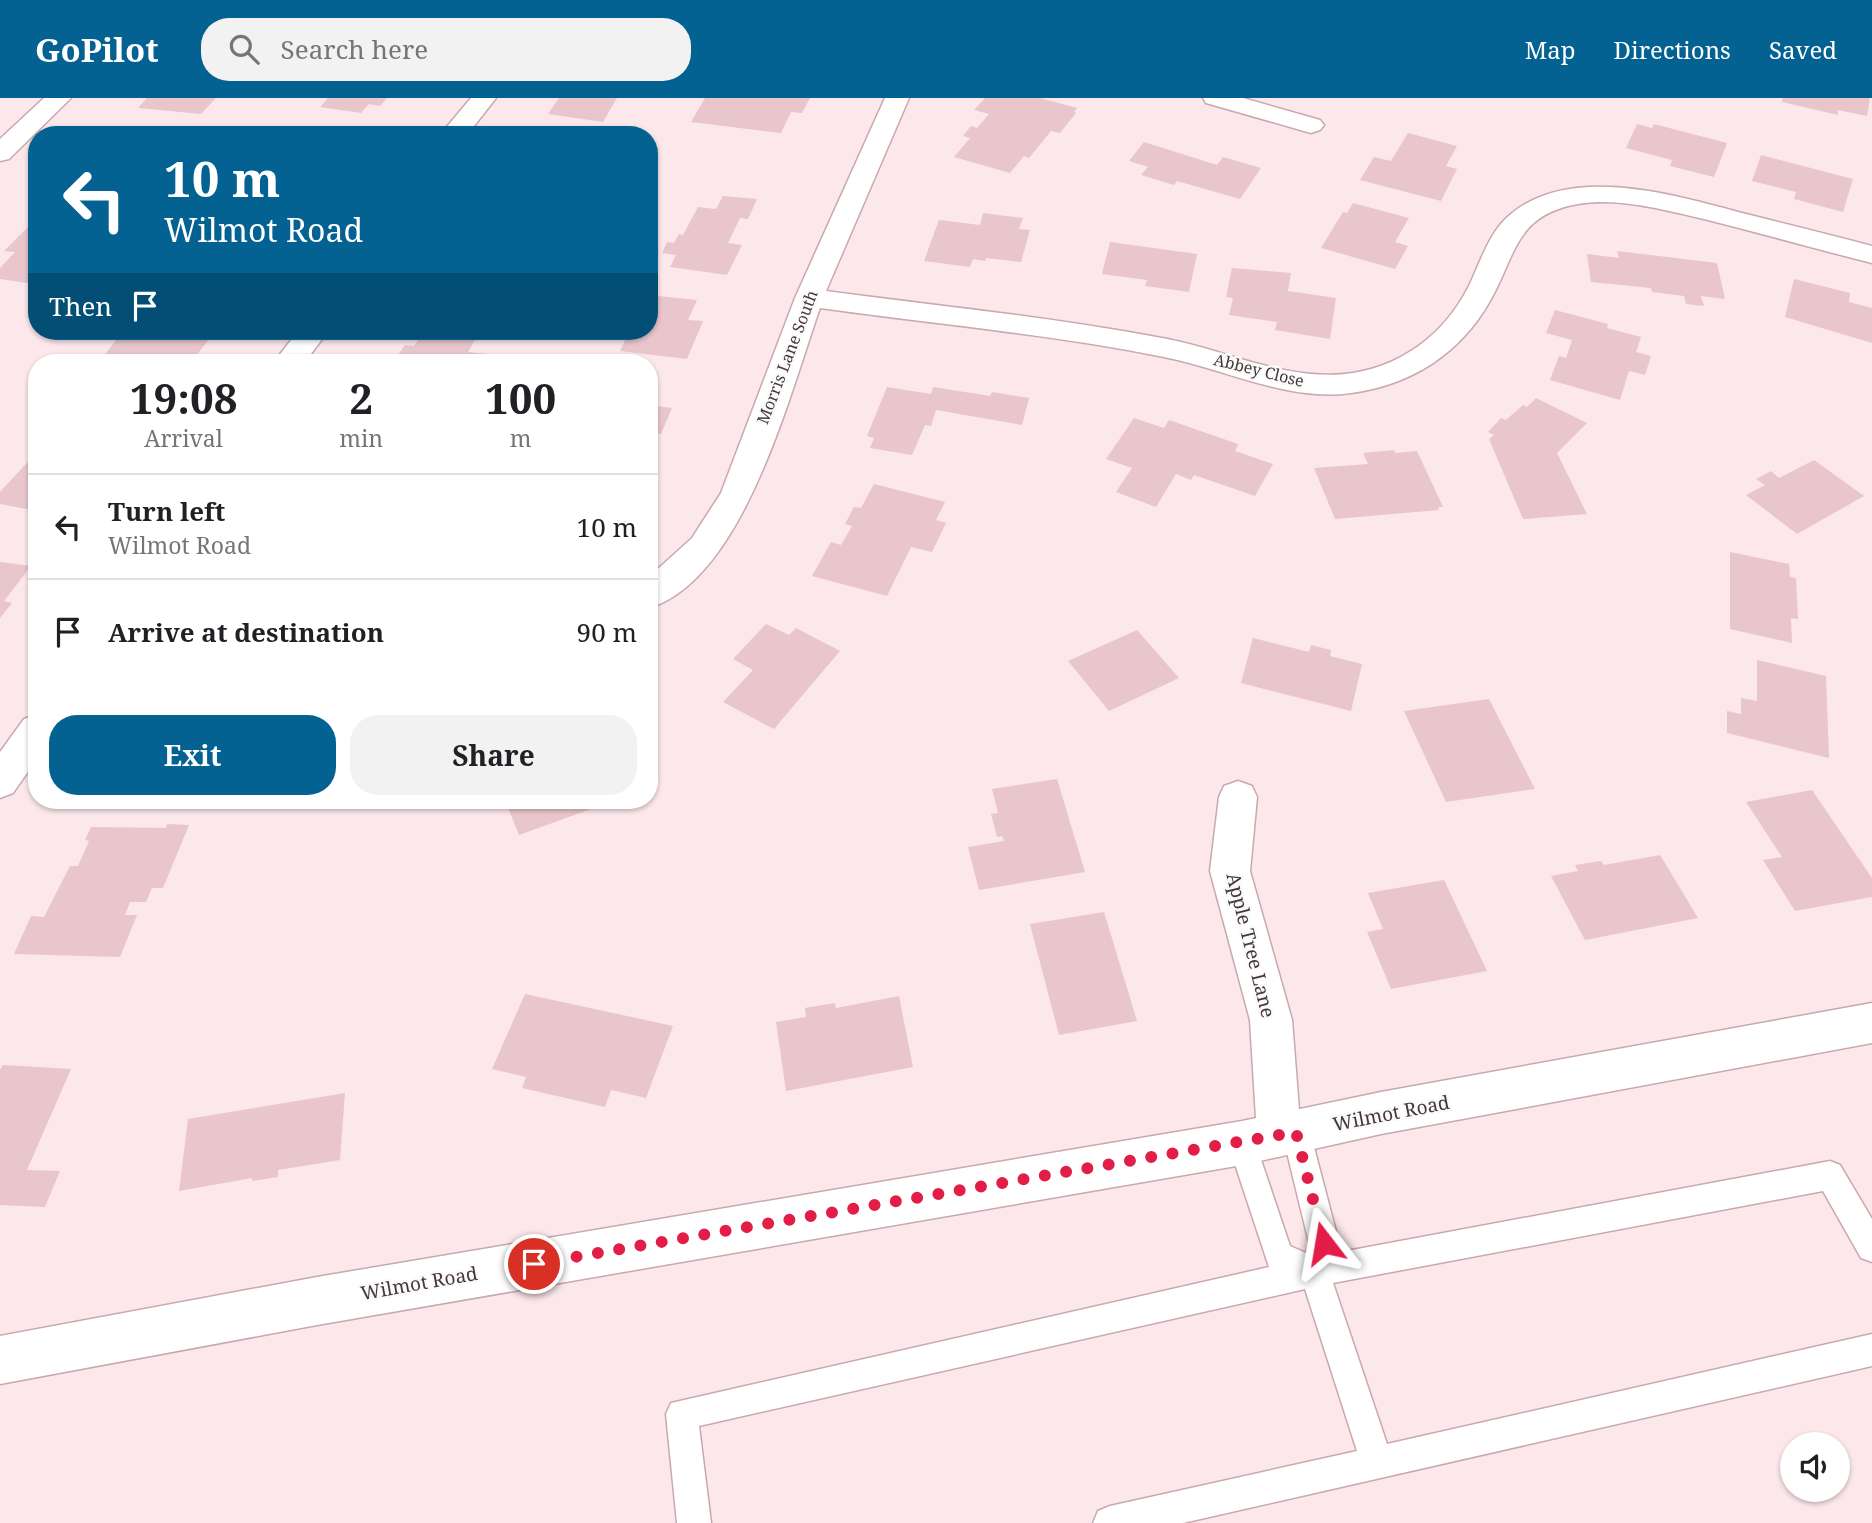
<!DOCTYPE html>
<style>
body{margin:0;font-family:"Noto Serif",serif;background:#f2f2f2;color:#202124;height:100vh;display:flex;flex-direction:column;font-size:26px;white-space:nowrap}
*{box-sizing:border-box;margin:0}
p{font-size:23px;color:#757577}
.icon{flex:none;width:38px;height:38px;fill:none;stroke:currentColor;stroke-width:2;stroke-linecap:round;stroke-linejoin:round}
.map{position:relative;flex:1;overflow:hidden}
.panel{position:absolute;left:28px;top:256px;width:630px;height:455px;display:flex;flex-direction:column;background:#fff;border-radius:28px;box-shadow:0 2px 5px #0004}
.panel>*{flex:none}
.banner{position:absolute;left:28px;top:28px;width:630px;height:214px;border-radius:28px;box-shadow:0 2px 5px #0004;background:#036292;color:#fff;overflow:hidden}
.buttons{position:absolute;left:1780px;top:1334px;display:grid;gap:14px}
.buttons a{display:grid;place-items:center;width:70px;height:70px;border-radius:50%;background:#fff;box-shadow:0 2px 5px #0004;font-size:35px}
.pin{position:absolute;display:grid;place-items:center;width:60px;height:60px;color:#fff;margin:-30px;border:4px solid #fff;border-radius:50%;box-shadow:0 2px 7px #0007}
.me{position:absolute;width:77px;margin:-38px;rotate:346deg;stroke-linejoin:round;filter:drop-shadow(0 0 5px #0008)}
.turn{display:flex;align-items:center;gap:24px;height:147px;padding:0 21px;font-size:32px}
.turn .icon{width:91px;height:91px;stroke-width:2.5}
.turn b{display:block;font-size:49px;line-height:60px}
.then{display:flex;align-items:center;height:66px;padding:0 21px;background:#0003;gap:14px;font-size:26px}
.eta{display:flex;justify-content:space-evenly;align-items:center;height:119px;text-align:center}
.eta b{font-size:42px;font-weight:700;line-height:49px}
.button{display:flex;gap:14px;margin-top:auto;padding:14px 21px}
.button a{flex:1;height:80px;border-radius:28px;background:#036292;color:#fff;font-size:28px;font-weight:700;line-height:80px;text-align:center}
.button a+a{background:#f2f2f2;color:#202124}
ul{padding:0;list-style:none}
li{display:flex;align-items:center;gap:21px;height:105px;padding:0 21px;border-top:2px solid #e0e0e0}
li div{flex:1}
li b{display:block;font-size:26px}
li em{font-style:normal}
header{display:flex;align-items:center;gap:42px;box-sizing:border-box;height:98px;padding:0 35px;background:#036292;color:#fff}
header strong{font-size:33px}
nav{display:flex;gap:38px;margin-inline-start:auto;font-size:24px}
.search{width:490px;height:63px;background:#f2f2f2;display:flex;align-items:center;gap:18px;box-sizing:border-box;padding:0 24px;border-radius:28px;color:#757577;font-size:26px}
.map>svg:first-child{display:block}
.building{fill:#e8c6cc}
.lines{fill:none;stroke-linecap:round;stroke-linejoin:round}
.lane-casing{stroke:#c9a8ae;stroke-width:3}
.street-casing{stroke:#c9a8ae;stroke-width:3}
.secondary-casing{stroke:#c9a8ae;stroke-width:3}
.lane{fill:#fff;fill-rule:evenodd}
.street{fill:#fff;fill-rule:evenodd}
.secondary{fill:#fff;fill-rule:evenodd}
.route{stroke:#e11d48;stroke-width:12;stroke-dasharray:0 21.6}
.labels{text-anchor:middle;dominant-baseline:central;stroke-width:5;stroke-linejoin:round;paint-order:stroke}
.far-street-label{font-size:16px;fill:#443739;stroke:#fafafa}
.street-label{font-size:19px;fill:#443739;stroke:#fafafa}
</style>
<header>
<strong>GoPilot</strong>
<div class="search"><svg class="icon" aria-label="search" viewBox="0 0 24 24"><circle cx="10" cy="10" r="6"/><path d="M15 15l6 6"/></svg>Search here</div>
<nav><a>Map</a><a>Directions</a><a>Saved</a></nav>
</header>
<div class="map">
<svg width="1872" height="1425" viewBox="0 0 1872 1425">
<rect width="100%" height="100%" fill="#fce7ea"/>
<!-- building -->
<g class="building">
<polygon points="147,0 216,0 201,16 138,10"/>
<polygon points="328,0 387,0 380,8 369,6 361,15 320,9"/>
<polygon points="559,0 617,0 603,24 548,16"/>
<polygon points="705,0 810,0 802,15 791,14 781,35 691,24"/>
<polygon points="985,0 1040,0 1077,10 1074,14 1076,15 1060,35 1051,33 1029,60 1024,58 1010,75 954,59 970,40 963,38 971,28 977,30 989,16 974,12"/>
<polygon points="1783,0 1870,0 1867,18 1838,12 1838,17 1782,4"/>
<polygon points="1637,26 1652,30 1654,26 1727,45 1714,79 1670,68 1672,62 1626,50"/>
<polygon points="1408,35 1457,48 1446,68 1457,71 1441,103 1360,82 1374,59 1391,63"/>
<polygon points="1144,44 1217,67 1223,59 1261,70 1240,101 1177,83 1174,87 1141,77 1148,69 1129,63"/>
<polygon points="1761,57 1853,81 1843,114 1794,101 1796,94 1752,83"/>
<polygon points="723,98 757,101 748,121 740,120 728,145 742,147 727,177 670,169 676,157 662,155 667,144 674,145 679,136 683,137 698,109 716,111"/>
<polygon points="1353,105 1409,120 1395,144 1408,148 1395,171 1321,150 1343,114 1347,115"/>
<polygon points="983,115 1023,120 1019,131 1030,132 1021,164 986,160 985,163 973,161 970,169 924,163 939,122 980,127"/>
<polygon points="31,126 37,126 37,183 34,186 0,181 0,170 15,154 4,153"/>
<polygon points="1110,144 1197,156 1189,194 1145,188 1147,182 1102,176"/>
<polygon points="1617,153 1717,165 1725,201 1701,198 1704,208 1686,206 1684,198 1652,194 1651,190 1591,184 1587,156 1619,160"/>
<polygon points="1232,170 1291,175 1288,193 1336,200 1330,241 1275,232 1277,224 1229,217 1233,200 1226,199"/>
<polygon points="1794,181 1850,195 1849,204 1872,210 1872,245 1785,219"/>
<polygon points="649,197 697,202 688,222 703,223 687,261 620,253 629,233 649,233"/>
<polygon points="1555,212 1608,226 1607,230 1641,239 1636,254 1651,258 1645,277 1629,273 1620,302 1550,282 1559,258 1566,260 1572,242 1546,235"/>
<polygon points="123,233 136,234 215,233 193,262 172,260 169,264 109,264 112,260 103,259"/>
<polygon points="424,233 480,233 468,254 488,256 483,264 393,264 405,247 414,248"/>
<polygon points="887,289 931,296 933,289 990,298 992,294 1029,300 1022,327 936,312 931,328 925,327 912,357 870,350 874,340 867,338"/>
<polygon points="1536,300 1587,325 1557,355 1587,416 1523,421 1489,341 1494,337 1488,334 1501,320 1506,322 1523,307 1527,309"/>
<polygon points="649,307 672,310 661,336 652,335 649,340"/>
<polygon points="1134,320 1164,330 1169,322 1238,346 1235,353 1273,366 1255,398 1194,377 1191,382 1176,376 1156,409 1116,394 1132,370 1106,361"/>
<polygon points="1394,352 1395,355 1417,353 1443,409 1438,409 1439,412 1335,421 1314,370 1368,366 1363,355"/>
<polygon points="37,354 37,413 0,406 0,394"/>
<polygon points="1814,362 1864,398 1797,436 1746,397 1765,387 1756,381 1771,373 1779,380"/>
<polygon points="874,386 945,404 936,422 946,425 932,454 911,449 887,498 812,478 831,444 841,447 852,428 845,426 854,409 861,410"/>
<polygon points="1730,454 1789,466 1790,479 1796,480 1798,521 1791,520 1792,545 1730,531"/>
<polygon points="0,464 31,468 4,503 12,505 0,520"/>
<polygon points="766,526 789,537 796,530 840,553 774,631 723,604 753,572 733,561"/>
<polygon points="1137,532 1179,580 1109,613 1068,563"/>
<polygon points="1253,540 1309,554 1311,547 1331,552 1330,558 1362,566 1351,613 1241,585"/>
<polygon points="1757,562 1826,578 1829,660 1727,635 1727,613 1741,616 1741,600 1757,603"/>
<polygon points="1489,601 1535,691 1446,704 1404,613"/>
<polygon points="1057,681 1085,774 979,792 968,749 1004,743 1002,738 997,739 991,716 998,715 992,691"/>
<polygon points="1812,692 1872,780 1872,799 1795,813 1763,762 1782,759 1746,704"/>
<polygon points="505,702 616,702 519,737"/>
<polygon points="167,726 189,727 163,790 152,790 146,804 130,804 125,817 137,817 120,859 14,856 31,818 44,819 70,768 78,768 89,743 85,742 91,729 166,730"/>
<polygon points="1660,757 1698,820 1585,842 1551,778 1578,773 1575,767 1601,763 1604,767"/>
<polygon points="1444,782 1487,873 1391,891 1367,834 1383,831 1368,795"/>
<polygon points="1104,814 1137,923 1059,937 1030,826"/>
<polygon points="525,896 673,928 646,1000 611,992 605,1009 522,990 526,979 492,971"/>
<polygon points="899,898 913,969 786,993 776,924 806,919 805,910 835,905 836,910"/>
<polygon points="3,967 71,971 27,1072 60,1073 45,1109 0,1107 0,972"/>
<polygon points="345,995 340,1062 278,1072 278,1079 252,1083 252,1080 179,1093 188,1021"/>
</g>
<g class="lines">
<defs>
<polygon id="lane" points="1296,1020 1306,1024 1310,1034 1339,1145 1336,1155 1830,1063 1840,1067 1872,1121 1872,1164 1861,1160 1823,1093 1333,1185 1387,1346 1872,1236 1872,1268 1183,1425 1093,1425 1098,1413 1110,1408 1357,1353 1305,1191 699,1328 711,1425 677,1425 666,1316 671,1305 1269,1169 1228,1045 1232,1035 1242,1031 1252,1035 1290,1148 1306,1155 1309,1145 1282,1034 1286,1024"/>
<g id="street">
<polygon points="471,0 496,0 467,37 440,37"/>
<path d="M885,0H909L826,193C938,208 1051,219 1162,240C1225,251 1288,285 1353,275C1408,266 1451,230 1473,179C1483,157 1491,132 1511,116C1573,64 1681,99 1750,117C1790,127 1831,137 1872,148V165C1816,151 1760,135 1704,121C1664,112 1619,99 1578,106C1515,117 1516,157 1490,203C1460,256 1411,287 1351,295C1287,304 1226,271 1164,259C1051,236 934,226 820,210C790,294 744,481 649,510V479L692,440L721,395L795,200Z"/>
<polygon points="1203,0 1243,0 1320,22 1324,27 1320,32 1311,35 1206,5"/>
<polygon points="298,233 328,233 305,264 274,264"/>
<polygon points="37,616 37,661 13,695 0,700 0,654 24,621"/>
<polygon points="1238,683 1252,688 1257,699 1250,773 1292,922 1301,1037 1295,1052 1279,1059 1263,1052 1257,1037 1250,922 1210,773 1219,699 1224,688"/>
</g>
<g id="secondary">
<polygon points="44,0 71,0 9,61 0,63 0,41"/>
<polygon points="1872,905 1872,945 1381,1036 1242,1067 317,1227 0,1286 0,1238 317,1179 1242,1023 1381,994"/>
</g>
</defs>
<!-- lane casing -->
<use href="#lane" class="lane-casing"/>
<!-- street casing -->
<use href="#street" class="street-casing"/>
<!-- secondary casing -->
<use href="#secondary" class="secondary-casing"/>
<!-- lane -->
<use href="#lane" class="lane"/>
<!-- street -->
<use href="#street" class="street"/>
<!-- secondary -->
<use href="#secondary" class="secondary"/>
</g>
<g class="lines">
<!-- route -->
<polyline class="route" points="534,1166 1296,1034 1324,1145"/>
</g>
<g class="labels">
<!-- far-street labels -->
<g class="far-street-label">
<text transform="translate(787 259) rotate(-69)">Morris Lane South</text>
<text transform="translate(1259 272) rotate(14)">Abbey Close</text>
</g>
<!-- street labels -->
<g class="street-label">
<text transform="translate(1251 847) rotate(76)">Apple Tree Lane</text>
<text transform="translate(1391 1015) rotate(-11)">Wilmot Road</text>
<text transform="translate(419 1185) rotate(-10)">Wilmot Road</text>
</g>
</g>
</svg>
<div class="buttons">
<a><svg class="icon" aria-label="sound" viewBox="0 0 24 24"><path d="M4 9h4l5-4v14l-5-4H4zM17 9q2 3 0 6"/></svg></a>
</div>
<div class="pin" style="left:534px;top:1166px;background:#d93025"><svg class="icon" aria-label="arrive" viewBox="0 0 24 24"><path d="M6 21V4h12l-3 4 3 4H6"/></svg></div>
<svg class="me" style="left:1324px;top:1145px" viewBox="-20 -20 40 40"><path d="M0-17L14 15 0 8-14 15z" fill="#e11d48" stroke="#fff" stroke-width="4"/></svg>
<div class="banner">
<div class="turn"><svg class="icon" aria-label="left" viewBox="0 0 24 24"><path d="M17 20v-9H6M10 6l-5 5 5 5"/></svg><div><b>10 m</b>Wilmot Road</div></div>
<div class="then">Then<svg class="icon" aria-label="arrive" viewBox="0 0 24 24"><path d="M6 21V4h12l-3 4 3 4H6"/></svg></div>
</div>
<section class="panel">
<div class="eta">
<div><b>19:08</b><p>Arrival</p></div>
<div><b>2</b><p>min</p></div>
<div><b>100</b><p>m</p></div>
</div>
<ul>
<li><svg class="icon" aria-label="left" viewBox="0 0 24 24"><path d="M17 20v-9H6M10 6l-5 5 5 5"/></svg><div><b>Turn left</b><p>Wilmot Road</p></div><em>10 m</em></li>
<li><svg class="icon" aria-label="arrive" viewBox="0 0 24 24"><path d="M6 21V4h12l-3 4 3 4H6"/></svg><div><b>Arrive at destination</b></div><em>90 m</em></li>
</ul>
<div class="button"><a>Exit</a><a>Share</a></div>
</section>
</div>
